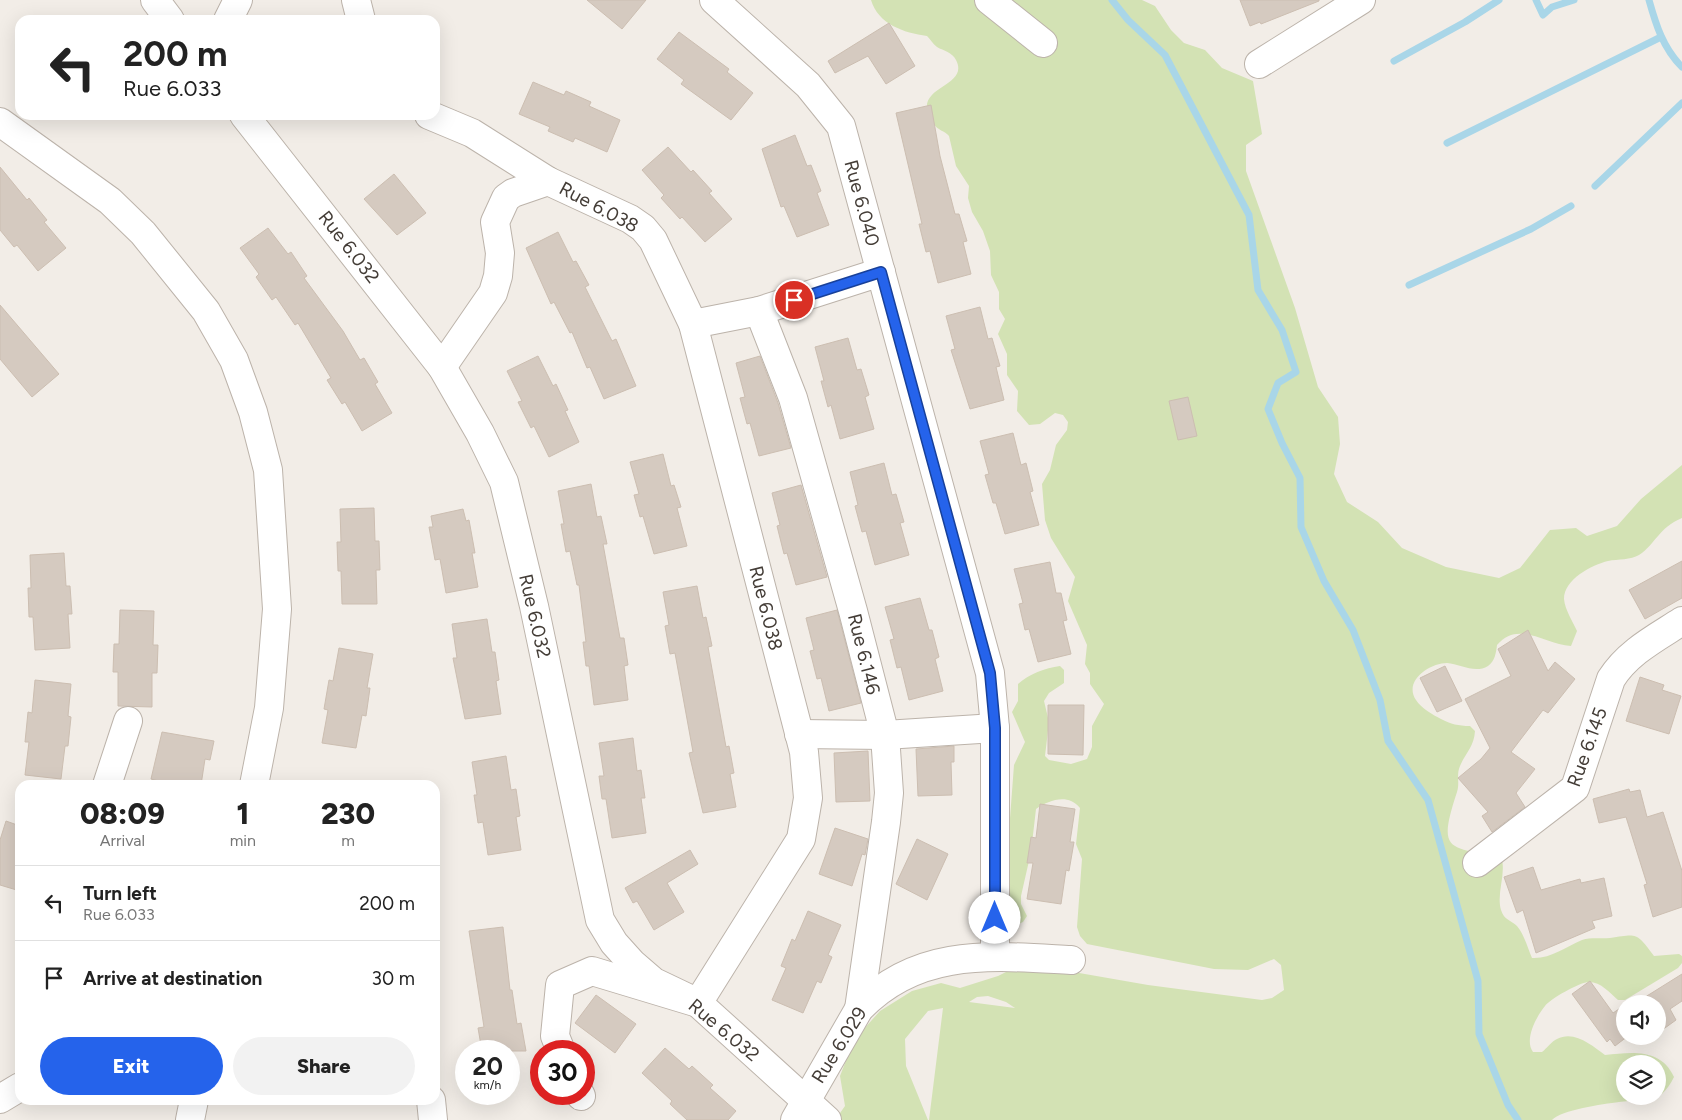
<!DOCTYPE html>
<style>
body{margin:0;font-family:Figtree,sans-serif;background:#f2f2f2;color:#222;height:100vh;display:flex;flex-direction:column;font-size:19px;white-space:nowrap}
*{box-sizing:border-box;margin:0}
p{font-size:16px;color:#767676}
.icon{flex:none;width:28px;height:28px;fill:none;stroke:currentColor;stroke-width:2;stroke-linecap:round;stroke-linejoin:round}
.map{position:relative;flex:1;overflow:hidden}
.sheet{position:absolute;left:15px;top:780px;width:425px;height:325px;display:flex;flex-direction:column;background:#fff;border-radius:15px;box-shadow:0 5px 20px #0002}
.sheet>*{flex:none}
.hud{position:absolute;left:15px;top:15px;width:425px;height:105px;border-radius:15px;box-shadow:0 5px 20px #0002;background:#fff;color:#222;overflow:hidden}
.buttons{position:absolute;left:1616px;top:995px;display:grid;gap:10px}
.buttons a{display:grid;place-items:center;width:50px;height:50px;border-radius:50%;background:#fff;box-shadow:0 5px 20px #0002;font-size:25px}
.speed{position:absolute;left:455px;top:1040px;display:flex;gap:10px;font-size:25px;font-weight:700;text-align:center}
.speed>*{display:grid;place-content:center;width:65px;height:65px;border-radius:50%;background:#fff;box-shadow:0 5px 20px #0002;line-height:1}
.speed small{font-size:12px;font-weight:400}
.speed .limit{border:8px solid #d22;background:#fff;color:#111}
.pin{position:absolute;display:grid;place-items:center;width:42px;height:42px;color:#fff;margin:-21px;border:2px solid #fff;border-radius:50%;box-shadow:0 1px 5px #0007}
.me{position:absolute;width:55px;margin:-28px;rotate:0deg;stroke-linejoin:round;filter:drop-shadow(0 0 4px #0008)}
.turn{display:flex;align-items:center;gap:18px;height:105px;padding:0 25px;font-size:22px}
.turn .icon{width:65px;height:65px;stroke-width:2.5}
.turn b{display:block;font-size:35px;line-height:42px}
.eta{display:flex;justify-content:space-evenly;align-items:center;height:85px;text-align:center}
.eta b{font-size:30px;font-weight:800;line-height:35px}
.primary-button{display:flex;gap:10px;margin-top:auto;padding:10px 25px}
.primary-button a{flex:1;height:58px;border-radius:30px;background:#2563eb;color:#fff;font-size:20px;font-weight:800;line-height:58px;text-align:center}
.primary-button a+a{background:#f2f2f2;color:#222}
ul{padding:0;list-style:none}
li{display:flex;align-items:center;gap:15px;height:75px;padding:0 25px;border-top:1px solid #e0e0e0}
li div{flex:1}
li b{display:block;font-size:19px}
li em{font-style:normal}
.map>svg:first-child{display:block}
.green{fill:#d3e2b4;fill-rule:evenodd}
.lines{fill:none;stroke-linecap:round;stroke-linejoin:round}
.stream{stroke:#a9d6e8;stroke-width:7}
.building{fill:#d5cac0;stroke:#ccbeb1}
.minor-casing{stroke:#bcb3aa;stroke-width:30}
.minor{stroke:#fff;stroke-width:28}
.route-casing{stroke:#184099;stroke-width:12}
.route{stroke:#2563eb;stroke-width:9}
.labels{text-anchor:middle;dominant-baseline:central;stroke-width:4;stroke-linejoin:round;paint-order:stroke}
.street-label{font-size:19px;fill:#443d37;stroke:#fff}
</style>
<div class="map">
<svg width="1682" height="1120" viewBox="0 0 1682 1120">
<rect width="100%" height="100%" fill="#f2ede7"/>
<!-- green -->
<path class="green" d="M871,0H1142L1155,6L1171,30L1184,43L1205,50L1222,68L1253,81L1262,134L1246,145V171L1295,308L1318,387L1338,417L1340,444L1334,474L1347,502L1378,522L1402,548L1446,567L1499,578L1520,568L1550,530L1576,528L1587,536L1617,526L1641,499L1682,465V518C1658,528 1656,544 1639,555C1631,560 1618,559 1608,561C1592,565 1564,579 1564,599C1565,610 1573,622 1577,631L1571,646C1545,644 1518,620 1497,645C1496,653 1495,661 1488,666C1475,674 1460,664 1447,663C1430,663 1403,681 1416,700C1421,708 1433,715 1441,719C1451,724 1458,726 1470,726L1475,731C1474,747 1466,752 1460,766C1456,775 1460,783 1457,792C1438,850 1446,848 1501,856C1507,874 1496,892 1501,910C1504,920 1511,920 1517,926C1524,934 1528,949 1532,958C1551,959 1565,947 1582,940C1591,937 1601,939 1610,938C1638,934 1636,932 1654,956L1679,954L1682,956V963L1678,968L1625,1000H1618C1610,993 1601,982 1589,982C1580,982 1550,999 1545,1006C1536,1017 1524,1040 1533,1052H1542C1547,1048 1552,1041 1557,1039C1575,1030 1592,1046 1605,1055C1632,1052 1661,1048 1674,1077C1659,1107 1646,1098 1619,1102C1603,1104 1561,1110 1552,1120H929L943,1008L928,1011L905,1039L906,1066L928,1120H835L845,1106L840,1076L854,1040L880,1011L912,991L941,983L960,988L998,976L1008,971L1025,968L1062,970L1148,985L1262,1000L1272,998L1284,990L1281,965L1274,959L1248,970L1214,969L1087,944L1080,936L1077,927L1082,859L1076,844L1080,808C1068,793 1049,800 1036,809L1031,852L1021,896V904L1027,916L1023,922L1016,925L1010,923L1007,917L1004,898L1014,765L1025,742L1012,712L1018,701V684C1029,674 1045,668 1060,666L1064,670V683L1049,693L1044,701L1049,722L1045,756L1049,760L1071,764L1087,759L1092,747V726L1104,704L1090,684V673L1085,664L1087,645L1068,601L1075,577L1051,538L1045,520L1042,484L1050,470L1056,445L1067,430L1068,422L1063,415L1055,413L1040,424L1029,425L1017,411L1018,391L1007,375V354L998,334L1005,319L999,309V292L991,275L990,251L983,231L972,212L968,198L969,186L956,166L949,136C945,131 937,130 934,124C906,85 971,89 956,60C952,52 944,51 937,47C933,44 930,39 927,36C904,33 878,24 871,0ZM988,996L1006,1002L1015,1008L969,1002L977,997ZM1625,1064H1658V1096H1625Z"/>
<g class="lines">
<!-- stream -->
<g class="stream">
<polyline points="1112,0 1128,20 1165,55 1249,215 1258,290 1282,330 1296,372 1278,383 1268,409 1282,443 1300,478 1301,527 1324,581 1353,630 1380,700 1388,741 1428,800 1478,981 1479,1034 1508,1105 1518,1120"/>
<polyline points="1536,0 1543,15 1552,7 1574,0"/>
<path d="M1649,0C1656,25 1663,48 1682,67"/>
<polyline points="1394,61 1465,22 1499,0"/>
<polyline points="1447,143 1661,37"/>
<polyline points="1595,186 1682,103"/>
<polyline points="1409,285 1531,229 1571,206"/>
</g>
</g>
<!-- building -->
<g class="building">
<polygon points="587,0 646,0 622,29"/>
<polygon points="1240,0 1319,0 1319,1 1261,24 1260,22 1250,26"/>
<polygon points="889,23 915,66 886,84 868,56 835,73 828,61"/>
<polygon points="679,32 729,69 727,72 753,93 731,120 681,84 684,80 657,59"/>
<polygon points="533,82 564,95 566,91 591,102 589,106 620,120 607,152 575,138 573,142 548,131 550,127 519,114"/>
<polygon points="931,105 940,156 955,214 959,214 967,241 963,242 971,274 938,283 930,251 926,252 919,224 922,224 896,113"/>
<polygon points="795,135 807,166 811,165 821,191 817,193 829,225 797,237 784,206 781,207 762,149"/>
<polygon points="668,147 691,172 693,170 712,191 709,193 732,219 705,242 682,217 680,219 661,198 664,195 642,170"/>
<polygon points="0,167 27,200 29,198 47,220 44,222 66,248 38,271 17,245 14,247 0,230"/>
<polygon points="394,174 426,213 397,235 364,199"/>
<polygon points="268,228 288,254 291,252 307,276 304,278 343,331 360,360 364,358 378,382 375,384 392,413 362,431 345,402 342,404 327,380 331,378 298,323 295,325 276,297 272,300 256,277 259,274 240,248"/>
<polygon points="558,232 573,262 576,261 589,285 585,287 612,341 616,339 636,386 604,399 590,367 587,368 572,332 570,333 554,302 551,304 526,248"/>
<polygon points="0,305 59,374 32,397 0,359"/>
<polygon points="980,307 988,339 992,338 1000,366 996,367 1004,400 970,409 951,350 955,349 946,316"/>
<polygon points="848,338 857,370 861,369 869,395 865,397 874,429 840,439 831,405 828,407 821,381 824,381 815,347"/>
<polygon points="538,356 553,386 556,384 568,410 565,411 579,442 549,457 534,426 531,428 518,402 522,401 507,371"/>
<polygon points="760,356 778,403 791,448 759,456 750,423 747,424 740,398 745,397 736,363"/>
<polygon points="1188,397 1197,436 1178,440 1169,401"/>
<polygon points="1013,433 1021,465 1026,463 1033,491 1030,492 1039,525 1005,534 996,503 993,503 985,475 989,474 980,441"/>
<polygon points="663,454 671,486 674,485 681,507 677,508 687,546 654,554 643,516 640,517 634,495 639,494 630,462"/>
<polygon points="884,463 892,495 896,494 904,522 900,523 909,555 875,565 866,531 862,532 855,506 858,505 850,472"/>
<polygon points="591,484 597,517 601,516 607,544 603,544 620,638 624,638 628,665 624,666 628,700 594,705 589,666 586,666 583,642 586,642 579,585 577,585 570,551 566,552 561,524 564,524 558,491"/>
<polygon points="801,485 827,577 796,585 787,553 784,554 777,526 780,525 772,493"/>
<polygon points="374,508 375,541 379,541 380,570 376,570 377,604 342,604 341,571 338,571 337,542 341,542 340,509"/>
<polygon points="463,509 466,521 469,520 475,553 472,553 478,587 446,593 440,559 435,560 429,527 433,527 431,516"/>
<polygon points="64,553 66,586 70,586 72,614 68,614 70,648 35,650 33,617 29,617 28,588 31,588 30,555"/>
<polygon points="1682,561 1682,598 1645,619 1629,590"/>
<polygon points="1050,562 1056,593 1061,593 1067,620 1063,621 1071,654 1038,662 1029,629 1025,630 1019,604 1023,603 1014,569"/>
<polygon points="697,586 703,618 706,617 712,646 708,647 726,747 729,746 734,773 730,774 736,807 703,813 689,753 693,752 675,653 670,654 665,626 669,625 663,592"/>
<polygon points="920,598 929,630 932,630 939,657 935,659 943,691 909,700 901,667 897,668 890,640 894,639 885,607"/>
<polygon points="120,610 154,611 153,645 158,645 157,673 152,673 152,707 118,706 118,672 113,672 114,644 119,644"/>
<polygon points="837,610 861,703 829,711 821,678 817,679 810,651 814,650 806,618"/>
<polygon points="487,619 492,652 495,652 499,680 496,681 501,714 465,719 453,658 457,658 452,624"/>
<polygon points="1528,630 1548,671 1555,662 1575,679 1548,713 1543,710 1511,752 1535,769 1516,793 1525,807 1492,832 1482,816 1488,812 1458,778 1481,759 1490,748 1465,699 1511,676 1498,649"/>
<polygon points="339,648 373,654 367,688 370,688 366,716 362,715 356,748 322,743 328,710 324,709 329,680 333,681"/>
<polygon points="1445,666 1462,701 1437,712 1420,678"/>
<polygon points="1640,677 1664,685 1662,690 1681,696 1669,734 1626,721"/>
<polygon points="35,680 71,684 68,716 71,717 68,746 65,746 61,779 25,775 29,742 25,742 28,712 32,713"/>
<polygon points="1048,705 1084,705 1083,755 1048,754"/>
<polygon points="162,732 214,741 210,760 205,759 201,785 174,785 151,779"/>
<polygon points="633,738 637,771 641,770 645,798 641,798 646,833 612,838 606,799 602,799 599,776 604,776 599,743"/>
<polygon points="954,746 954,762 951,762 952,795 918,796 916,749"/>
<polygon points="868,751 870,801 836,802 834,753"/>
<polygon points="506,756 511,790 516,789 520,816 516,817 521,850 488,855 483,822 478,823 474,795 477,795 472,762"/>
<polygon points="1629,789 1630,792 1640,790 1647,817 1663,812 1682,871 1682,907 1653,917 1644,885 1647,884 1626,817 1599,823 1593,799"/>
<polygon points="1040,804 1075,809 1070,842 1074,842 1069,871 1066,870 1061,904 1027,899 1033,863 1027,863 1031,837 1036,838"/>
<polygon points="6,821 20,826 20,891 0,885 0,840"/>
<polygon points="835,828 868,839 865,855 862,854 852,886 819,874"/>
<polygon points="917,839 948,854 927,900 896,884"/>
<polygon points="690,850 698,864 667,883 684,912 654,930 637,901 633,903 625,888"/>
<polygon points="1533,867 1541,890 1580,879 1581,883 1604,878 1612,916 1592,921 1595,928 1536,953 1523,910 1517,913 1504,877"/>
<polygon points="808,911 841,925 828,955 832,957 821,983 817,981 803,1013 772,1000 786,968 781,966 792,939 795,941"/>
<polygon points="503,927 510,990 512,990 517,1024 521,1023 526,1051 482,1051 478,1028 484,1027 469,931"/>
<polygon points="1682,974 1682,1001 1670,1009 1676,1020 1658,1033 1658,1004 1634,1004"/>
<polygon points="1590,981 1613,1013 1625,1005 1625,1036 1628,1036 1615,1046 1610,1039 1607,1042 1572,994"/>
<polygon points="596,995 636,1024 615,1053 575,1023"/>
<polygon points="665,1048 689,1069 692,1066 713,1085 710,1088 736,1111 728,1120 687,1120 670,1104 672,1101 642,1073"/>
</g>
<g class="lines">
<defs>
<g id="minor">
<polyline points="155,0 170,20"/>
<polyline points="356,0 361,20"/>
<polyline points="714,0 808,85 841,126 990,673 995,728 995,956"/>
<polyline points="989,0 1043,43"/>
<polyline points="228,20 238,0"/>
<polyline points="1259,64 1361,0"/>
<polyline points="244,115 442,367 480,433 504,482 534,606 600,920 614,943 632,963 654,982 698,1003 827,1120"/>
<polyline points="429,115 472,133 548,181 630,219 643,228 653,240 693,324 804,752 808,798 801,839 698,1003 592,971 560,985 555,1036 561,1051"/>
<polyline points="0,122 110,201 143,233 206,311 234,360 253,412 268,470 277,609 269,708 254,785"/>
<polyline points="759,311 793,398 853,611 885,735 889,793 886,822 859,1009"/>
<polyline points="693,324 759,311 881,272"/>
<polyline points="442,367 493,293 498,276 500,253 495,222 506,198 513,193 548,181"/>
<polyline points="799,734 885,735 995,728"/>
<polyline points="107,785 128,721"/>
<path d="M1477,863L1575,788L1611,679C1628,652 1656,638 1682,621"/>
<polyline points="580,1094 581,1096"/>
<polyline points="0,1099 20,1087"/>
<polyline points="431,1100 433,1120"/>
<polyline points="190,1120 194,1100"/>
<path d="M795,1120L859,1009C918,947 993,956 1071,960"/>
</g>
</defs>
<!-- minor casing -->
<use href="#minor" class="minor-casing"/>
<!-- minor -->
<use href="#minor" class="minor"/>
</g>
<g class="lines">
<defs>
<polyline id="route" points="794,300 881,272 990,673 995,728 995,918"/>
</defs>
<!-- route casing -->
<use href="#route" class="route-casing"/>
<!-- route -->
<use href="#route" class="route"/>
</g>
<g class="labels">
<!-- street labels -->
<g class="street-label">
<text transform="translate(862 203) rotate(75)">Rue 6.040</text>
<text transform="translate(599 207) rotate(28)">Rue 6.038</text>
<text transform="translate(349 247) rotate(52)">Rue 6.032</text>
<text transform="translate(766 608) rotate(76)">Rue 6.038</text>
<text transform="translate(535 616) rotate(77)">Rue 6.032</text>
<text transform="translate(864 654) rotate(76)">Rue 6.146</text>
<text transform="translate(1587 747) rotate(-70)">Rue 6.145</text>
<text transform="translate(724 1030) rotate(40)">Rue 6.032</text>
<text transform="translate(839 1045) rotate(-58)">Rue 6.029</text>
</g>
</g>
</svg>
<div class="buttons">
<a><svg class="icon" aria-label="sound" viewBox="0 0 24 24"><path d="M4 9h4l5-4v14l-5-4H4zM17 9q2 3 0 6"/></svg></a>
<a><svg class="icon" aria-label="layers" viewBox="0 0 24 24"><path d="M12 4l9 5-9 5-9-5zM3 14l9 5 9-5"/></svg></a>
</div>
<div class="speed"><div>20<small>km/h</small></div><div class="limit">30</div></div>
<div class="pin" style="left:794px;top:300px;background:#d93025"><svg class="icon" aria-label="arrive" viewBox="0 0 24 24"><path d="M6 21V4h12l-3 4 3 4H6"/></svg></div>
<svg class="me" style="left:995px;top:918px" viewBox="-20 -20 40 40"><circle r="19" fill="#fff"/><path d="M0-13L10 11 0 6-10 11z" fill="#2563eb"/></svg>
<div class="hud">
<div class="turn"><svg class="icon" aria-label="left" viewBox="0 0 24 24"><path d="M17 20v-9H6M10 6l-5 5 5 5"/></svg><div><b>200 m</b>Rue 6.033</div></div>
</div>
<section class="sheet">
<div class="eta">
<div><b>08:09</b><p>Arrival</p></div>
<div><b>1</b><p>min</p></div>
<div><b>230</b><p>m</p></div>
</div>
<ul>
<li><svg class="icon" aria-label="left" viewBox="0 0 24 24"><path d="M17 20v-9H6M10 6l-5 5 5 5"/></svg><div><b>Turn left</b><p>Rue 6.033</p></div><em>200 m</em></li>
<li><svg class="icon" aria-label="arrive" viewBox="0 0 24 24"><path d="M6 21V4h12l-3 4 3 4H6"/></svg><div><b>Arrive at destination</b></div><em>30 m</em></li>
</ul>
<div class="primary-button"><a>Exit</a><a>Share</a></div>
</section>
</div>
